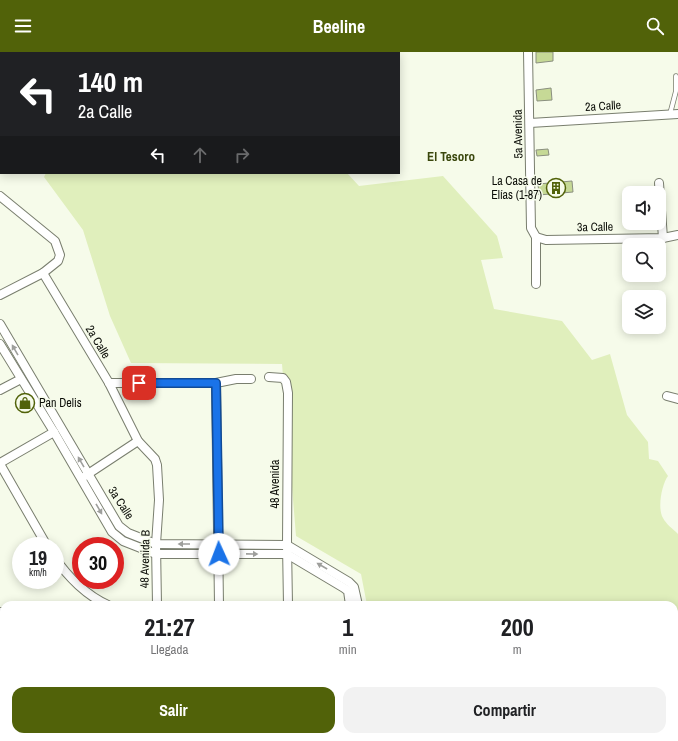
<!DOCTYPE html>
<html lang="es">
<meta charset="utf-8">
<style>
body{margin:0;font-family:"Archivo Narrow",sans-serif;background:#f2f2f2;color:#202124;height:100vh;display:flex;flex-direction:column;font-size:15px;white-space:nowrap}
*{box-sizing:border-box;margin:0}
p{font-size:13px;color:#757577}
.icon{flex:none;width:22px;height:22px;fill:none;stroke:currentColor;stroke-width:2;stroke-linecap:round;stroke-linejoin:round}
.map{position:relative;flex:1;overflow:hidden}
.sheet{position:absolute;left:0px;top:549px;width:678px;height:140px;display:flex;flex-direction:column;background:#fff;border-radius:12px 12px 0 0;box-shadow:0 2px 10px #0003}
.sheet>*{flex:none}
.hud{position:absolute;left:0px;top:0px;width:400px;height:122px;box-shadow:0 2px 10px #0003;background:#202124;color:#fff;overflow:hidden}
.buttons{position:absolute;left:622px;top:134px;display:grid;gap:8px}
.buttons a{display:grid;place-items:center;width:44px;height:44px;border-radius:8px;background:#fff;box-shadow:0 2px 10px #0003;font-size:20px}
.speed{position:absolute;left:12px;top:485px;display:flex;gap:8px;font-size:20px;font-weight:700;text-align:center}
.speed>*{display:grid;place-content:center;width:52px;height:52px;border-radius:50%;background:#fff;box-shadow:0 2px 10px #0003;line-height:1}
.speed small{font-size:10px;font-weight:400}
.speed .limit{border:6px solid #d22;background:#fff;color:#111}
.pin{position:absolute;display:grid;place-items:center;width:34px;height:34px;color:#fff;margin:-17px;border-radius:8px;box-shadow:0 2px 6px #0006}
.me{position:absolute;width:44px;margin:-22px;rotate:358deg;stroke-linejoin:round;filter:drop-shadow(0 0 3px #0008)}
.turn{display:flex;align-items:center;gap:14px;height:84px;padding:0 12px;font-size:18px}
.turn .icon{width:52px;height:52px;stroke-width:2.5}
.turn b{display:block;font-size:28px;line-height:34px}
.lanes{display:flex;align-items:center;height:38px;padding:0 12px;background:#0003;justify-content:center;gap:20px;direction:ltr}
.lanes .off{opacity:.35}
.eta{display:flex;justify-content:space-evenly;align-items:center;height:68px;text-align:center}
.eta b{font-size:24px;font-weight:700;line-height:28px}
.button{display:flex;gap:8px;margin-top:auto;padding:8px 12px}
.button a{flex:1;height:46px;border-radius:12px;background:#516209;color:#fff;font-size:16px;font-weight:700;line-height:46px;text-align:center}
.button a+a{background:#f2f2f2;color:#202124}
header{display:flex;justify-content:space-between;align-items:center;height:52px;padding:0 12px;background:#516209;color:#fff;font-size:18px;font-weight:700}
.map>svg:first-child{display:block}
.green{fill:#e0efbc}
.building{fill:#c6d996;stroke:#8a8f7f}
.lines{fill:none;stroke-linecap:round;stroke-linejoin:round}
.lane-casing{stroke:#797e6e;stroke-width:5.5}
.street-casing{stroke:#797e6e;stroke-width:10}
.lane{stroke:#fff;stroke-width:4}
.street{stroke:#fff;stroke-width:8}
.oneway{fill:#9e9f9c}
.route-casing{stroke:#114b97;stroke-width:10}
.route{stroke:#1a73e8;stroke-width:7}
.labels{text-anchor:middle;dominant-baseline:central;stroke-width:3;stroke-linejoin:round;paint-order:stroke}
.street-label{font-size:12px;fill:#0c0e08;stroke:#f6fbea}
.poi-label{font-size:12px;fill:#0c0e08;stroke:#f6fbea;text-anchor:end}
.neighbourhood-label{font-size:13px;font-weight:bold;fill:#3a470d;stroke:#f6fbea}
</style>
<header><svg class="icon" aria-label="menu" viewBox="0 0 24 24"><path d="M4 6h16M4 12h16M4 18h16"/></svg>Beeline<svg class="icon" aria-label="search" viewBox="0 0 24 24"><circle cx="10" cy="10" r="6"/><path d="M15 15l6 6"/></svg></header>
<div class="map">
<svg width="678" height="689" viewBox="0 0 678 689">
<rect width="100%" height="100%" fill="#f6fbea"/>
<!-- green -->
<g class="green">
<polygon points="85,0 224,0 225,1 86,1"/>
<path d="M46,121H347L359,134L443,124L497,184L503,206L481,208L494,257L562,269L592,308L610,302L627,363L648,390L649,407L658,409L668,424C662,432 657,456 663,466C666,472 673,477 678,482V689H633L630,685H674V553H367L361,522L296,484L282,312L131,311L110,264L83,178L44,125Z"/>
<polygon points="4,637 4,685 149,685 161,689 0,689 0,640 2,641"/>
</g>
<!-- building -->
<g class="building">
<polygon points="536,0 553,0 553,9 536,11"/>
<polygon points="551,36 552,48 537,49 536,38"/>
<polygon points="548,97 549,103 537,104 536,98"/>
<polygon points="572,129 573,140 539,143 538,132"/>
</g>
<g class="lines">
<defs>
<g id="lane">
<polyline points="670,62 676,39 676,24"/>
<polyline points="131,685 150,689"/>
<polyline points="152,689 158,685"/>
</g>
<g id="street">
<polyline points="42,0 42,1"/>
<polyline points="384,0 384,1"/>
<polyline points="528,0 531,176 536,185 536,232"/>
<polyline points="0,54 1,53"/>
<polyline points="530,71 678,62"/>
<polyline points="0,98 1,97"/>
<polyline points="659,131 663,186"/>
<polyline points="0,144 55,189 60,203 58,209 43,221 0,243"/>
<polyline points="536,185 546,188 663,186 678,183"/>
<polyline points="43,221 109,331 138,389 155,407 157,413 159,448 156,492 157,553"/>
<polyline points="0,272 119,474 128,481 156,492 287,493 349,530 354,535 358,553"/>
<polyline points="0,292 54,380 112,480 123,489 156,502 287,502 344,536 348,539 350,553"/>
<polyline points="269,325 283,326 286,330 288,341 287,493 288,553"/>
<polyline points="109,331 216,331 236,327 251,327"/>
<polyline points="216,331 219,553"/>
<polyline points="0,338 21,327"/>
<polyline points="667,344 678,347"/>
<polyline points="0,411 54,380"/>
<polyline points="0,412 47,494"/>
<polyline points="85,424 138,389"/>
<path d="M55,506C68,525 87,544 108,553"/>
<polyline points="0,560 4,565"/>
<polyline points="372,685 375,689"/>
<polyline points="534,685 537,689"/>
<polyline points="616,685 619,689"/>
<polyline points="260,689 268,685"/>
<polyline points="605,689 610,685"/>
</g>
</defs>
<!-- lane casing -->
<use href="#lane" class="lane-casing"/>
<!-- street casing -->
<use href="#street" class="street-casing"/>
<!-- lane -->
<use href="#lane" class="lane"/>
<!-- street -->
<use href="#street" class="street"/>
</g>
<!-- one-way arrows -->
<defs><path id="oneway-solid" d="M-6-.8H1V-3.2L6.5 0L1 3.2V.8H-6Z"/></defs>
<g class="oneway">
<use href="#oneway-solid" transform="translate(15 298) rotate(-120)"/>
<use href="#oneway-solid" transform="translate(81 410) rotate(-120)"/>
<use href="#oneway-solid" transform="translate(99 457) rotate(60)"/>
<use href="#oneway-solid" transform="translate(184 492) rotate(-180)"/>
<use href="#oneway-solid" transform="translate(252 502) rotate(1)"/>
<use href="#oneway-solid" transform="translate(322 514) rotate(-150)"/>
</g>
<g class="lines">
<defs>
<polyline id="route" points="139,331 216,331 219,502"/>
</defs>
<!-- route casing -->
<use href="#route" class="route-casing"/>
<!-- route -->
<use href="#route" class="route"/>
</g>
<!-- icons -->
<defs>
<symbol id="building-ring" viewBox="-11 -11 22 22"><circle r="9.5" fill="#f6fbea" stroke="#516209" stroke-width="1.5"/><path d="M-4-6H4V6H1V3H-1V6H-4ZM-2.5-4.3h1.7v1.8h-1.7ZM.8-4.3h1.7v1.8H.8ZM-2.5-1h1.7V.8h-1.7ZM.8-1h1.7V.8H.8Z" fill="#516209"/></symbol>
<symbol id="shop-ring" viewBox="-11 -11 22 22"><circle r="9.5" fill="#f6fbea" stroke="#516209" stroke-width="1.5"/><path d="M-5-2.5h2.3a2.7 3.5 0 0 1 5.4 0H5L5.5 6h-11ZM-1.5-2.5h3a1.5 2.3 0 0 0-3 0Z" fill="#516209"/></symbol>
</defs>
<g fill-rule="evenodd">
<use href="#building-ring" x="545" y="125" width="22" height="22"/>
<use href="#shop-ring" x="14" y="340" width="22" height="22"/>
</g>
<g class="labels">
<!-- street labels -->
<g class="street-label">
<text transform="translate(603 54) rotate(-3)">2a Calle</text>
<text transform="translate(518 82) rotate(-91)">5a Avenida</text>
<text transform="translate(595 175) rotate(-1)">3a Calle</text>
<text transform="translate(98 290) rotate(59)">2a Calle</text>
<text transform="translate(275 432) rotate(-90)">48 Avenida</text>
<text transform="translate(121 451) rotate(57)">3a Calle</text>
<text transform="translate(145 507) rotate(-89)">48 Avenida B</text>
</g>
<!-- poi labels -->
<g class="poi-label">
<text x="542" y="129">La Casa de<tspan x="542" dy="14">Elías (1-87)</tspan></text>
<text x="39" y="351" text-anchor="start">Pan Delis</text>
</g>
<!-- neighbourhood labels -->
<g class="neighbourhood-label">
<text x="451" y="104">El Tesoro</text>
</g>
</g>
</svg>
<div class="buttons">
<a><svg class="icon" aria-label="sound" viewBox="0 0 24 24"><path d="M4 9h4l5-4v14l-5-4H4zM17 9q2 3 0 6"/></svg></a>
<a><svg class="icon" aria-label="search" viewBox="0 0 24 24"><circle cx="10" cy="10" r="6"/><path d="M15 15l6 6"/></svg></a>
<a><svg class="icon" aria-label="layers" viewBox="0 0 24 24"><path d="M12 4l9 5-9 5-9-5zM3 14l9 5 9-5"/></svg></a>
</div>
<div class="speed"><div>19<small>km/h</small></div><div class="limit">30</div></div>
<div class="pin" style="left:139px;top:331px;background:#d93025"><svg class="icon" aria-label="arrive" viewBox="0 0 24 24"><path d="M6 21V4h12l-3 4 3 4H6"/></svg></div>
<svg class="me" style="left:219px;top:502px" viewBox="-20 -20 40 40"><circle r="19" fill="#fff"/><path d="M0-13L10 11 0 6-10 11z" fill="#1a73e8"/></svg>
<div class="hud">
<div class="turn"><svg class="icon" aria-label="left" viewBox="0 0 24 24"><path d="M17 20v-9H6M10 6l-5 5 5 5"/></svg><div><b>140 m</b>2a Calle</div></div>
<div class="lanes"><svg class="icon" aria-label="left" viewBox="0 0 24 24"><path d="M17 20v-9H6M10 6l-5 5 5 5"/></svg><svg class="icon off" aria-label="ahead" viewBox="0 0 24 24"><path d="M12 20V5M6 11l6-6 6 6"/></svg><svg class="icon off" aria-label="right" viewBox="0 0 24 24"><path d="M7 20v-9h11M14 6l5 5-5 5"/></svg></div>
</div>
<section class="sheet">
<div class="eta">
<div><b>21:27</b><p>Llegada</p></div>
<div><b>1</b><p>min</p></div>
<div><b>200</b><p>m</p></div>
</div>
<div class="button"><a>Salir</a><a>Compartir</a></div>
</section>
</div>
